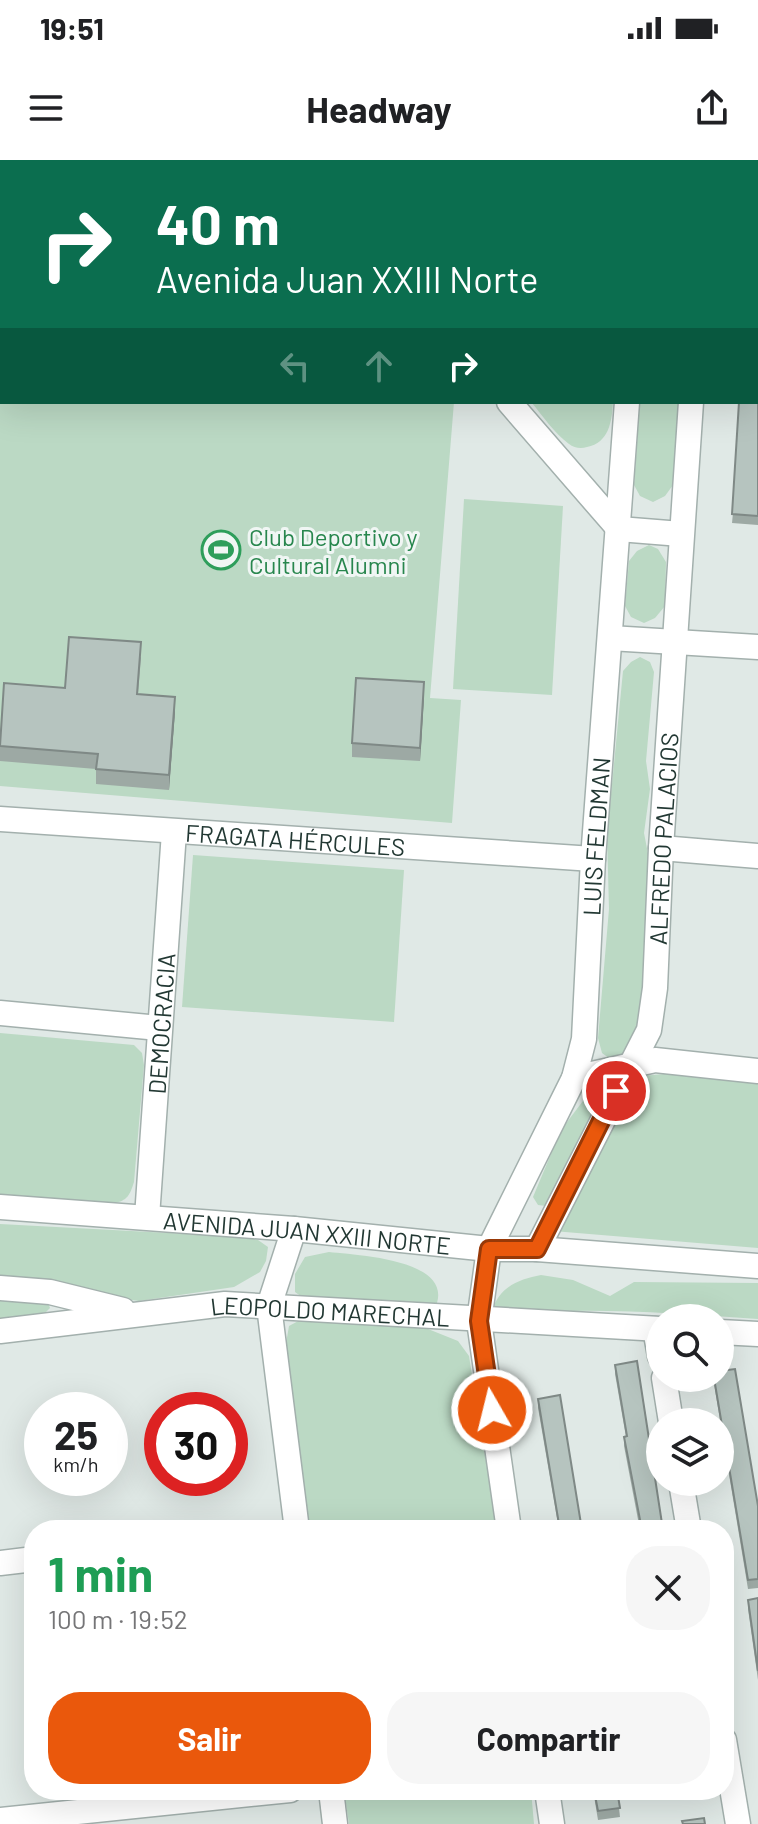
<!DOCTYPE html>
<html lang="es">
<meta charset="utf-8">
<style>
body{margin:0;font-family:Barlow,sans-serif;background:#f6f6f6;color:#202124;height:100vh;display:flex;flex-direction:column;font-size:30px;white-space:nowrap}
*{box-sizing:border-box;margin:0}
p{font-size:26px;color:#757577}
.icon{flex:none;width:44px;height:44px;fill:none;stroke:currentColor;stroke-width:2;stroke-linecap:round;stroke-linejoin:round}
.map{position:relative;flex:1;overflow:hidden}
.sheet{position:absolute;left:24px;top:1360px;width:710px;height:280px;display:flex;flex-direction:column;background:#fff;border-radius:32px;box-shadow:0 8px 32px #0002}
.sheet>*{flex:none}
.hud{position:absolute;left:0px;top:0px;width:758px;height:244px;box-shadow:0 8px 32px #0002;background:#0b6e4f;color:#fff;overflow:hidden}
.fabs{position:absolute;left:646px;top:1144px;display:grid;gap:16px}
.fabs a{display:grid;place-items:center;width:88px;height:88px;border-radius:50%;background:#fff;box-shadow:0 8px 32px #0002;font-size:40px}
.speed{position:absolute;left:24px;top:1232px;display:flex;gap:16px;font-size:40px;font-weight:700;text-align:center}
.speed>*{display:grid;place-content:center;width:104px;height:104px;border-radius:50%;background:#fff;box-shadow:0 8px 32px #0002;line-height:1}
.speed small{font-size:20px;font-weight:400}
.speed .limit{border:12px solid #d22;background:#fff;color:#111}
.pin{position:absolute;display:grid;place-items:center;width:68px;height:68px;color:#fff;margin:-34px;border:4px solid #fff;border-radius:50%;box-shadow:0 2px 8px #0007}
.me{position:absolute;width:88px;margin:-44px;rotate:352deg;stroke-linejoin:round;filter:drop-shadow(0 0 6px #0008)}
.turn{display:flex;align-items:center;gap:28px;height:168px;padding:0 24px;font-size:36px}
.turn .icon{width:104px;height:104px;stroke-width:2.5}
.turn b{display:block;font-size:56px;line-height:68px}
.lanes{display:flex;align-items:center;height:76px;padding:0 24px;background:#0003;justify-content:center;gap:40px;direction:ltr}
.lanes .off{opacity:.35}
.round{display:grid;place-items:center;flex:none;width:84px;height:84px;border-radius:32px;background:#f6f6f6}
.headline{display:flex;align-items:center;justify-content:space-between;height:136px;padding:0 24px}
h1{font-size:48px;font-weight:700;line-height:60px;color:#1e9e55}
.action{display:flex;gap:16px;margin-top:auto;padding:16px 24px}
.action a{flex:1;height:92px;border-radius:32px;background:#ea580c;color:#fff;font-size:32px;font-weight:700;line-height:92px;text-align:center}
.action a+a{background:#f6f6f6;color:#202124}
.status{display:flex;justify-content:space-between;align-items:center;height:56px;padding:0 40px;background:#fff;direction:ltr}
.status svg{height:22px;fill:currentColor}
header{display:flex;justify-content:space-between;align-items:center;height:104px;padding:0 24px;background:#fff;font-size:36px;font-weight:700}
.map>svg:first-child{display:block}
.green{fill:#bbd9c4}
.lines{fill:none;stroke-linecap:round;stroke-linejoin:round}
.minor-casing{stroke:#a3b0ad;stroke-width:27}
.minor{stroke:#fff;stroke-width:24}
.wall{fill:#9da9a4}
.shaded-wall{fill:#7f8986}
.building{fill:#b6c4bf;stroke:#7f8986;stroke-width:2}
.route-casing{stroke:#983908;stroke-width:20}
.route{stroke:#ea580c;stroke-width:14}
.labels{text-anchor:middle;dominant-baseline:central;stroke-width:6;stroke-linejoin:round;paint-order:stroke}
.leisure-label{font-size:24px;fill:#27864d;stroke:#f0f6f4;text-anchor:start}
.street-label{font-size:24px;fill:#223833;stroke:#f0f6f4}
</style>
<div class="status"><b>19:51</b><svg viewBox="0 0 49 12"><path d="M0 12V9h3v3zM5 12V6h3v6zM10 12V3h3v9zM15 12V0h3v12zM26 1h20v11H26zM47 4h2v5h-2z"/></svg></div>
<header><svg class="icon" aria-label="menu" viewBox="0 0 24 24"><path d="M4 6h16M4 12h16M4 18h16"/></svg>Headway<svg class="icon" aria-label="share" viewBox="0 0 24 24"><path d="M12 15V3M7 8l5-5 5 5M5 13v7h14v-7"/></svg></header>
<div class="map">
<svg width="758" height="1664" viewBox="0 0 758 1664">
<rect width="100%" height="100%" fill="#e0e9e6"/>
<!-- green -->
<g class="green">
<polygon points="373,0 629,0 371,2"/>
<polygon points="0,190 2,242 454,242 430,538 461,540 452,663 0,626"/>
<path d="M531,242H613C612,261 609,283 587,287C581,289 574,288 569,284C554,273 543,256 531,242Z"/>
<polygon points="640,242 679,242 673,325 665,336 653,342 640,336 634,325"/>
<polygon points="464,339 563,346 552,535 453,529"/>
<polygon points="649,385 658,389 666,402 665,446 655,458 644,463 631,457 625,446 629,401 637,391"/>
<polygon points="640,497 650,502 654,512 646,601 650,629 644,673 650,704 649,798 634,890 613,901 602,893 598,878 609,749 607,676 623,511 631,502"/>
<polygon points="193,695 404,710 394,862 182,847"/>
<path d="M0,873L134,885L142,893L144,905L134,1022C130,1035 127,1041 114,1043L0,1034Z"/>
<polygon points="686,912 758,919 758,1088 553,1071 629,926 641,916"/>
<polygon points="592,929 601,929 600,939 556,1037 546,1046 538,1045 533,1037 561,970"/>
<polygon points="0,1064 244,1077 258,1080 268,1087 266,1101 260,1112 234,1127 139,1141 0,1122"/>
<path d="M329,1092C356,1095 450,1099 437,1143L424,1146L302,1137L295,1132V1114L305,1097Z"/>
<path d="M541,1115L573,1120L610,1136L634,1122L758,1123V1159C670,1153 585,1146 497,1155L492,1151C499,1127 519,1119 541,1115Z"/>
<polygon points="0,1139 48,1143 50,1148 43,1155 0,1161"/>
<polygon points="302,1159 423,1167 458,1181 469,1196 497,1370 310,1370 286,1183 289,1166"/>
<polygon points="344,1630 531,1630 534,1664 349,1664"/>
</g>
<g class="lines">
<defs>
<g id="minor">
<polyline points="300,0 301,2"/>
<polyline points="644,2 644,0"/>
<polyline points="707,2 707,0"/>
<polyline points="756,54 758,54"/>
<polyline points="509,242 619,369 681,374"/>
<polyline points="610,478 758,487"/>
<path id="s1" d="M0,659L593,699"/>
<polyline points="661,688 758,696"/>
<polyline points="0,853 159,868"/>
<polyline points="574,918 655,900 758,911"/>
<path id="s2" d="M0,1047L294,1069L489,1089H537L758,1106"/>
<path id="s3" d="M147,1057L174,672"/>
<polyline points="294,1069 269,1146 297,1370"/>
<path id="s4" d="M537,1089L649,870L655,828L661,688L691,242"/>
<polyline points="0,1128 50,1132 123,1150"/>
<polyline points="655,1169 660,1196"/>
<path id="s5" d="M0,1171L225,1144L660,1169"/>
<polyline points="720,1172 758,1174"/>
<polyline points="664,1218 671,1262"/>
<polyline points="681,1322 689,1370"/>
<path id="s6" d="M509,1370L479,1161L489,1089L574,918L584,879L593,699L627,242"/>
<polyline points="0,1403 34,1399"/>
<polyline points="724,1580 738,1664"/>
<polyline points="331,1630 335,1664"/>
<polyline points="547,1630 552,1664"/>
<polyline points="0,1660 290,1630"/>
</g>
</defs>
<!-- minor casing -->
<use href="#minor" class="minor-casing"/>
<!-- minor -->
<use href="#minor" class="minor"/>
</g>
<!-- wall -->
<g class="wall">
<polygon points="2,11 2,93 0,93"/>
<polygon points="758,98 758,365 732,363"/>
<polygon points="0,132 2,133 2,178 0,178"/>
<polygon points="141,497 138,534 175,552 169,630 96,624 96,609 0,601 0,577 65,528"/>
<polygon points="424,536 420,601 352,597 352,583"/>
<polygon points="615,1205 663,1370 640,1370 624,1286 624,1277 626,1277 615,1214"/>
<polygon points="713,1218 720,1218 758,1346 758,1428 748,1429"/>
<polygon points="538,1239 582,1370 559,1370 538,1248"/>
<polygon points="758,1438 758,1520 748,1449 748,1440"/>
<polygon points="593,1630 617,1630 620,1657 598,1660"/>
<polygon points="680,1630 702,1630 702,1634 681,1638"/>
</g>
<!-- shaded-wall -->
<g class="shaded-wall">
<polygon points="424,522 424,536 420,601 420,588"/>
<polygon points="175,537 175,552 169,630 169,615"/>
</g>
<!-- building -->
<g class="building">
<polygon points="16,0 229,0 231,2 14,2"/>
<rect x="0" y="11" width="2" height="69"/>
<polygon points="756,98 758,98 758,356 732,354 739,242 756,242"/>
<polygon points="0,132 2,133 2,165 0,165"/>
<polygon points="69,477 141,482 137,534 175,537 169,615 96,609 98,594 0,586 4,523 65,528"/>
<polygon points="356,518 424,522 420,588 352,583"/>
<polygon points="637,1201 663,1370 642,1370 624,1277 627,1276 615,1205"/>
<polygon points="735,1209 758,1346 758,1419 748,1420 714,1218 720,1218 720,1211"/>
<polygon points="560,1235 582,1370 560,1370 538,1239"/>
<polygon points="758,1438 758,1511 748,1440"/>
<polygon points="594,1630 617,1630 620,1648 598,1651"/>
<polygon points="704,1658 705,1664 683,1664 682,1661"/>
</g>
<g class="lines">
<defs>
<polyline id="route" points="492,1250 479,1161 489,1089 537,1089 616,931"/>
</defs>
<!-- route casing -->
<use href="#route" class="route-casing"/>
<!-- route -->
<use href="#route" class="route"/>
</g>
<!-- icons -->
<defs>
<symbol id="stadium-ring" viewBox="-11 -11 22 22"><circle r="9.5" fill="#f0f6f4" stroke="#2e9e5b" stroke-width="1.5"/><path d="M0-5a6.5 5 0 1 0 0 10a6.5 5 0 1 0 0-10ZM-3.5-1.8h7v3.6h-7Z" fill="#2e9e5b"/></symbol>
</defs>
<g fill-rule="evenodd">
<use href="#stadium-ring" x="199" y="368" width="44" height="44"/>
</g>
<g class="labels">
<!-- leisure labels -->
<g class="leisure-label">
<text x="249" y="376">Club Deportivo y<tspan x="249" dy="28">Cultural Alumni</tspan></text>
</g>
<!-- street labels -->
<g class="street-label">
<text stroke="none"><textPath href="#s6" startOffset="718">LUIS FELDMAN</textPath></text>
<text stroke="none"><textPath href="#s4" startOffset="438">ALFREDO PALACIOS</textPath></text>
<text stroke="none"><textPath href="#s1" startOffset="296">FRAGATA HÉRCULES</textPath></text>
<text stroke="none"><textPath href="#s3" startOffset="194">DEMOCRACIA</textPath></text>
<text stroke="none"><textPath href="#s2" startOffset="308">AVENIDA JUAN XXIII NORTE</textPath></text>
<text stroke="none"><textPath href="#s5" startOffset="332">LEOPOLDO MARECHAL</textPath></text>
</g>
</g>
</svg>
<div class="fabs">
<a><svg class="icon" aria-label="search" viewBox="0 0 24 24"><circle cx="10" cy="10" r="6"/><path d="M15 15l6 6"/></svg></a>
<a><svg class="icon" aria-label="layers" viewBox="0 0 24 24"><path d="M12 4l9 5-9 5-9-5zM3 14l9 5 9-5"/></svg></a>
</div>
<div class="speed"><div>25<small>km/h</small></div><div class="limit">30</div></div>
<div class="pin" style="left:616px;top:931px;background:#d93025"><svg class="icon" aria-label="arrive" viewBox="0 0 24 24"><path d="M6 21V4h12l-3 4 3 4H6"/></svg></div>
<svg class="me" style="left:492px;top:1250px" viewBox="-20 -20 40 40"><circle r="17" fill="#ea580c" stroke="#fff" stroke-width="3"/><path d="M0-11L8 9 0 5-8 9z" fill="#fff"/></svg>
<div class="hud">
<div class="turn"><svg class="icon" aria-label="right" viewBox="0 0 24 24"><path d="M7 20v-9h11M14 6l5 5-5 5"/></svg><div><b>40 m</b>Avenida Juan XXIII Norte</div></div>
<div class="lanes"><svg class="icon off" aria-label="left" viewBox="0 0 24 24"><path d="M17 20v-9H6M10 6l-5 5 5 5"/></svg><svg class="icon off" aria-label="ahead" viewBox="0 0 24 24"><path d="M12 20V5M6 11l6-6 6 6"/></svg><svg class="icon" aria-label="right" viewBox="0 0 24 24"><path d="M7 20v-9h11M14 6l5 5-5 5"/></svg></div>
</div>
<section class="sheet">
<div class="headline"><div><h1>1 min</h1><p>100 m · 19:52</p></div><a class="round"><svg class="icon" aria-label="close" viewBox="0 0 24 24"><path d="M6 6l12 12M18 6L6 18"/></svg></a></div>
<div class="action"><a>Salir</a><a>Compartir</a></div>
</section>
</div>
